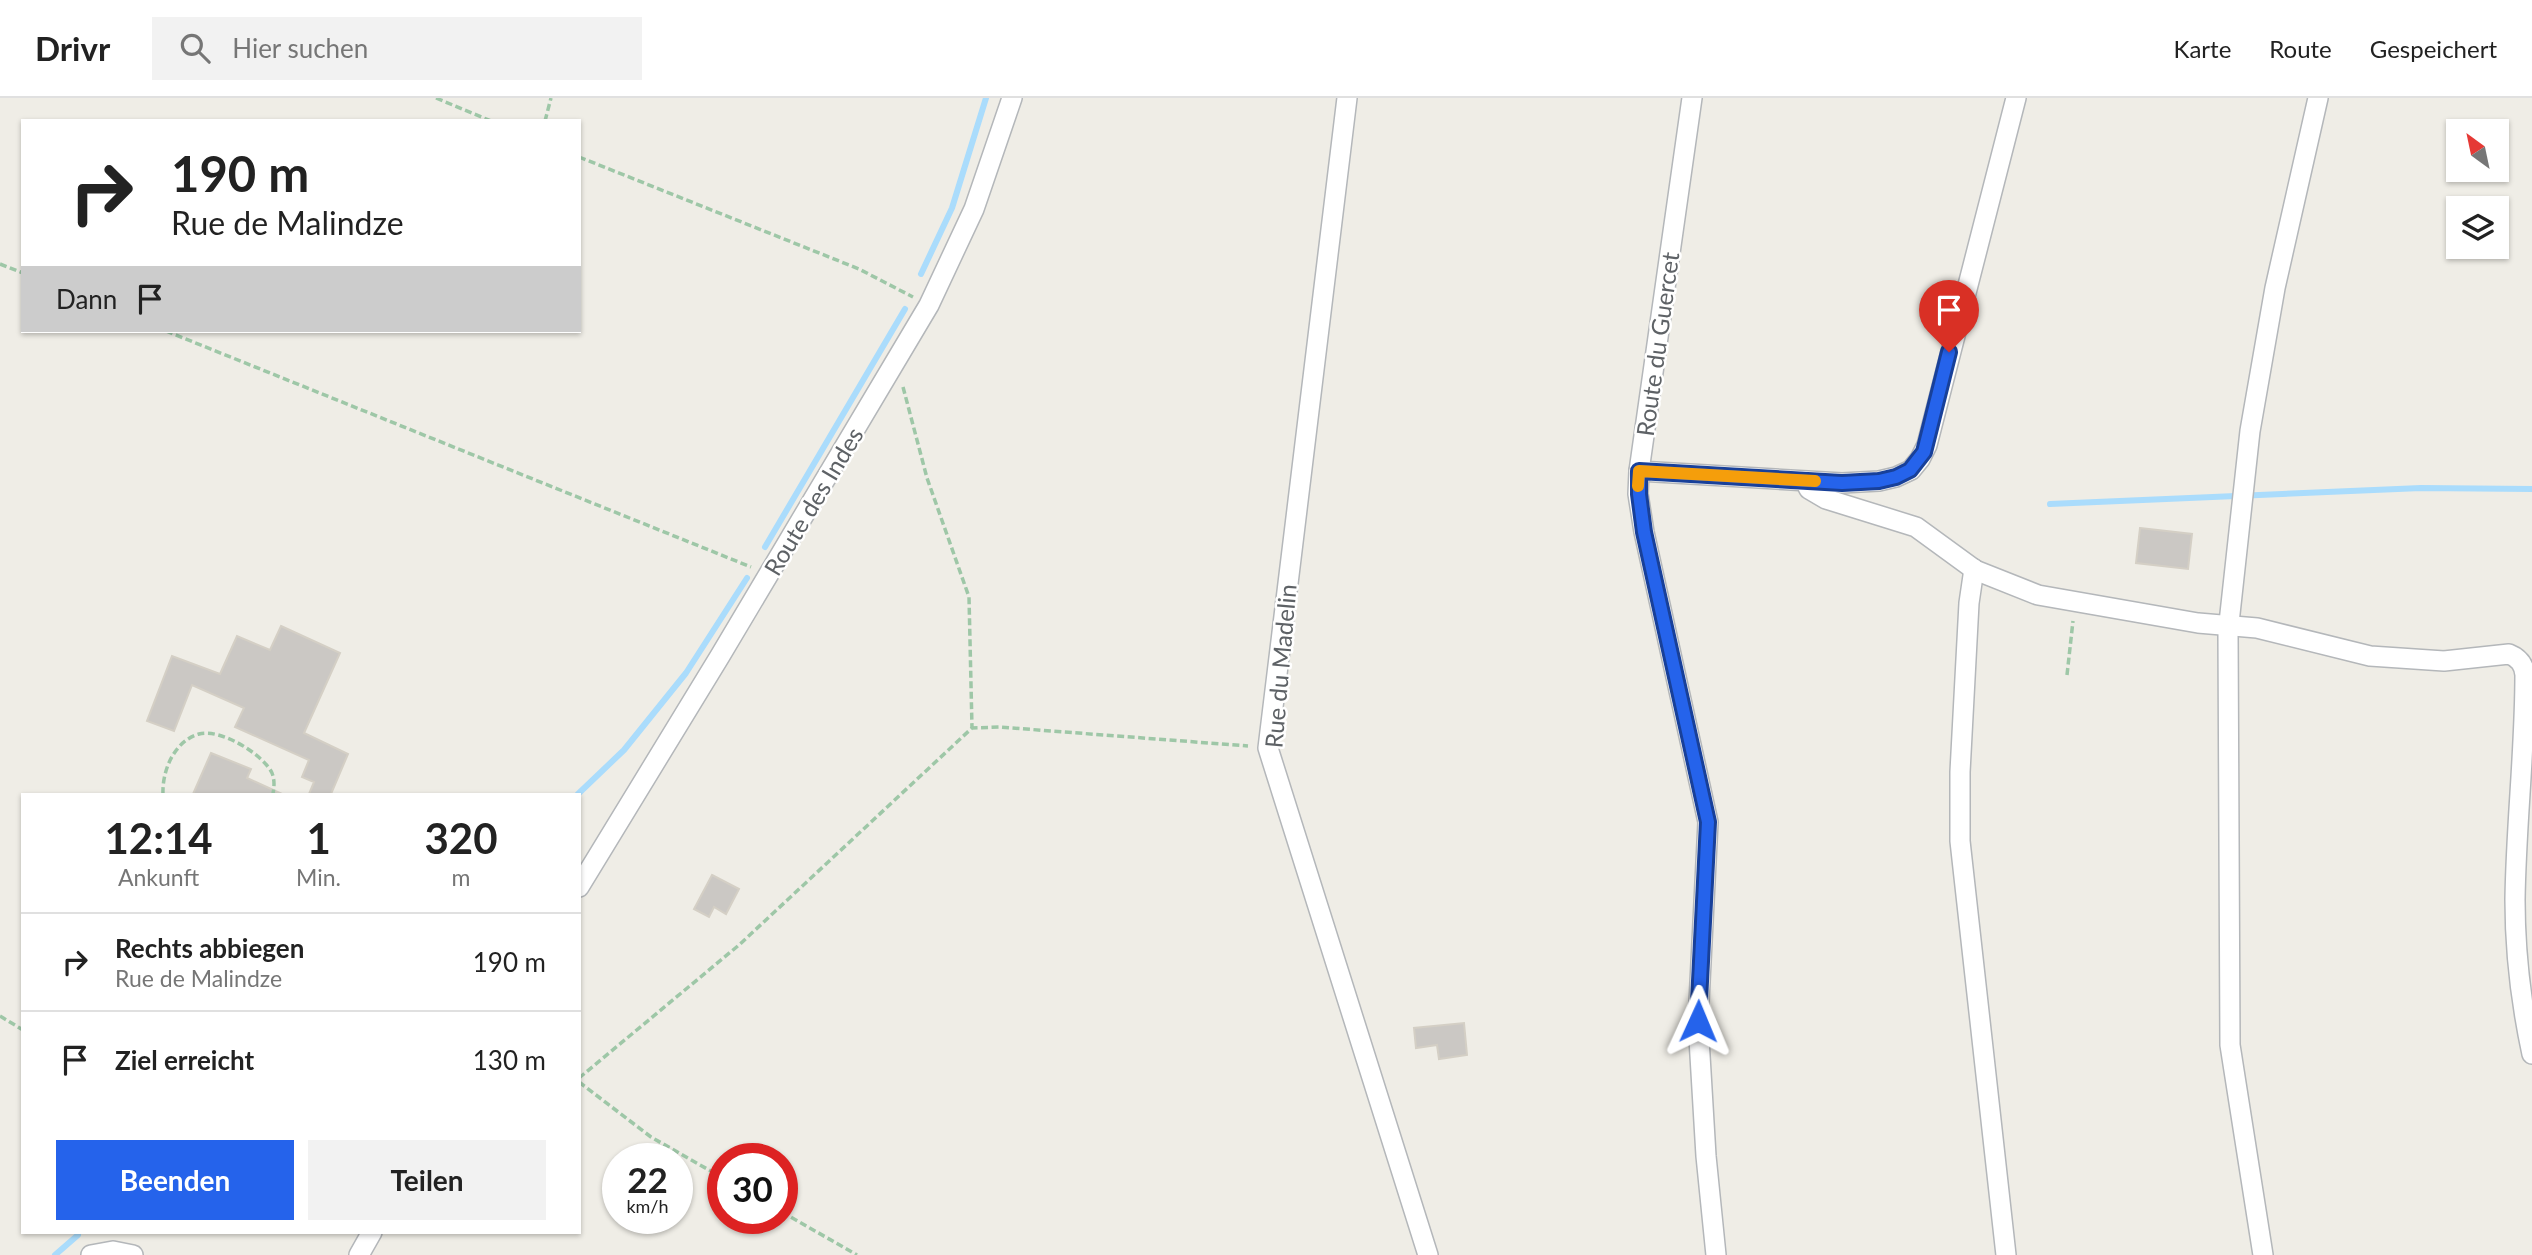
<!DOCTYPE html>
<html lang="de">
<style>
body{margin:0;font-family:Lato,sans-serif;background:#f2f2f2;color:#222;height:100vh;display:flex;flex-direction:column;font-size:26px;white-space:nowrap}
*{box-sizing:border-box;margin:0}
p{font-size:23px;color:#767676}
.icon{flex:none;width:38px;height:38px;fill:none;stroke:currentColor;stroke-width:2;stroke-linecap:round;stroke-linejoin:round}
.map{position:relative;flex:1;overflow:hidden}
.side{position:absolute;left:21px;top:695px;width:560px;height:441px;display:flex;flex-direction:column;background:#fff;border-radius:0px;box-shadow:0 2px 5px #0004}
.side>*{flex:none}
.guide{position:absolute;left:21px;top:21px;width:560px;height:214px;border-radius:0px;box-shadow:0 2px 5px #0004;background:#fff;color:#222;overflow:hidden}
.needle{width:46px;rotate:327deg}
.buttons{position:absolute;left:2446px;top:21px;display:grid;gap:14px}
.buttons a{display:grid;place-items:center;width:63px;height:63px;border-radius:0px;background:#fff;box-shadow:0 2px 5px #0004;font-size:35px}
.speed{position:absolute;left:602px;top:1045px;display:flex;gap:14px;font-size:35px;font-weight:700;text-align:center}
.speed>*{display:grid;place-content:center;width:91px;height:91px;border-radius:50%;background:#fff;box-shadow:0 2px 5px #0004;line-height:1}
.speed small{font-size:18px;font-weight:400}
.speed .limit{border:10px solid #d22;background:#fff;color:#111}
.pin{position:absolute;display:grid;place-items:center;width:60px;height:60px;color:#fff;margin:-72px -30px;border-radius:50% 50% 50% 0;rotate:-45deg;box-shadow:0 0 7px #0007}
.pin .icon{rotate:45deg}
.me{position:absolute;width:77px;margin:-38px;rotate:1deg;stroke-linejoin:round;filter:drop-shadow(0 0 5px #0008)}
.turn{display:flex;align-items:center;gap:24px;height:147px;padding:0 35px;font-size:32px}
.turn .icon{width:91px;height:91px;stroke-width:2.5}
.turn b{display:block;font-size:49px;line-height:60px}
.then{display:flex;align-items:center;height:66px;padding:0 35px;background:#0003;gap:14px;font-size:26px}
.eta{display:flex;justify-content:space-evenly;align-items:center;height:119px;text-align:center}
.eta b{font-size:42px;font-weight:700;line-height:49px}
.action{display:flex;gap:14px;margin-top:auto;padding:14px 35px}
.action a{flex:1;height:80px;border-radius:0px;background:#2563eb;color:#fff;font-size:28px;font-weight:700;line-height:80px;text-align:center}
.action a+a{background:#f2f2f2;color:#222}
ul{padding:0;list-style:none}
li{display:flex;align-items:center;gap:21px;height:98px;padding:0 35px;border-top:2px solid #e0e0e0}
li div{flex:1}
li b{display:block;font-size:26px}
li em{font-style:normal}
header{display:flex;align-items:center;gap:42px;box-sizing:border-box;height:98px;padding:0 35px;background:#fff;border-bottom:2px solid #e0e0e0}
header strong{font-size:33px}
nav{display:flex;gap:38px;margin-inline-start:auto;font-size:24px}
.search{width:490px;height:63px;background:#f2f2f2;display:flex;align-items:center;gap:18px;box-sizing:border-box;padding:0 24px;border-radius:0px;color:#767676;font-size:26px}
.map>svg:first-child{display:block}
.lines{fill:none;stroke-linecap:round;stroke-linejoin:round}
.stream{stroke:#aadcfc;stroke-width:6}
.building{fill:#cbc8c4;stroke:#d4cfc5;stroke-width:2}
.street-casing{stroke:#b4b7ba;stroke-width:22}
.path{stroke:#9ec7a7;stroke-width:3.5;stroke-dasharray:7 3.5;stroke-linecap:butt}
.street{stroke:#fff;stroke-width:19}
.route-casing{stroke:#184099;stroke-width:18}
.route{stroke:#2563eb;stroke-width:12}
.slow{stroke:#f59e0b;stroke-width:12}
.labels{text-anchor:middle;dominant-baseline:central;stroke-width:5;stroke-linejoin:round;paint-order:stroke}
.street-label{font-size:24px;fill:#5e6266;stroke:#fff}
</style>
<header>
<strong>Drivr</strong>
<div class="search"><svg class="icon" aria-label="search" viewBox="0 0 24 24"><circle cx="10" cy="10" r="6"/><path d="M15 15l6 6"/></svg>Hier suchen</div>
<nav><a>Karte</a><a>Route</a><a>Gespeichert</a></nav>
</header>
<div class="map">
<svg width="2532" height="1157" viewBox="0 0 2532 1157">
<rect width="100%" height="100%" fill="#efede6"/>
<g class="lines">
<!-- stream -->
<g class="stream">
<polyline points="921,176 952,110 986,0"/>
<polyline points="2050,406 2421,390 2532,391"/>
<polyline points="765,449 905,211"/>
<polyline points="578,696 624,652 686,575 747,480"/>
<polyline points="55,1157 78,1137"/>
</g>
</g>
<!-- building -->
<g class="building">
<polygon points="2140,430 2192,436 2188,471 2136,465"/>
<polygon points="281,528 340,555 304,635 348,656 331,696 309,696 314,684 302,679 309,662 235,629 244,610 192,587 174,633 147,623 172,558 220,576 237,538 270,552"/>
<polygon points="211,655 251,671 247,680 282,696 193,696"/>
<polygon points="712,777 739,791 726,816 714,809 709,819 694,811"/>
<polygon points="1464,925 1467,957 1439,961 1437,947 1416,950 1414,930"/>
</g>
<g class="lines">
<defs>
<g id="street">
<polyline points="1347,0 1268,650 1428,1157"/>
<polyline points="1692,0 1639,373 1638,396 1644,434 1708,724 1698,924 1706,1058 1716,1157"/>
<polyline points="1639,373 1842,385 1879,383 1896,379 1911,372 1920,361 1927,347 2016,0"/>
<path d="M1805,383L1809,391L1826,401L1916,429L1975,472L2038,497L2198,525L2257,530L2370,558L2444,563L2509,556C2519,560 2524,566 2525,577C2525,652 2516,727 2515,802C2515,854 2521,905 2532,956"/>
<polyline points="1974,471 1969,505 1960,674 1960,743 2006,1157"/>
<polyline points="579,789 720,558 929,207 974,111 1012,0"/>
<polyline points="91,1157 113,1153 133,1157"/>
<polyline points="359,1157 372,1134"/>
<polyline points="2263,1157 2230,947 2228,534 2250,333 2275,190 2318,0"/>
</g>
</defs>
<!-- street casing -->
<use href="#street" class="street-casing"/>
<!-- path -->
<g class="path">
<polyline points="436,0 491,23"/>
<polyline points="545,23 551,0"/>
<polyline points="579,59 859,171 913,199"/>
<polyline points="0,166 23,175"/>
<polyline points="166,233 751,469"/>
<polyline points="903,289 927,380 969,499 972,630"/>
<polyline points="2067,577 2073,523"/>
<path d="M163,696C162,673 174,643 199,636C220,630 263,656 272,675C275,683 274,689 273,696"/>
<polyline points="0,918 23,932"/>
<polyline points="579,980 739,847 972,630 999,629 1248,648"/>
<polyline points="579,984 651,1039 723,1080"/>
<polyline points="782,1114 857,1157"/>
</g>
<!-- street -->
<use href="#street" class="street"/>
</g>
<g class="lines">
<defs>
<polyline id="route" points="1698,923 1708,724 1644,434 1639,396 1639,373 1842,385 1879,383 1896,379 1910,372 1924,354 1949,254"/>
</defs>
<!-- route casing -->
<use href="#route" class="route-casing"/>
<!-- route -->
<use href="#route" class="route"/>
<!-- slow -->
<polyline class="slow" points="1638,388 1639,373 1815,383"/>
</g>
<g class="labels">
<!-- street labels -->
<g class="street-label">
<text transform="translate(1657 246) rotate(-82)">Route du Guercet</text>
<text transform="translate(813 403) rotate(-59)">Route des Indes</text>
<text transform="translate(1280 568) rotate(-85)">Rue du Madelin</text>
</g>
</g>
</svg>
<div class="buttons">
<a><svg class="needle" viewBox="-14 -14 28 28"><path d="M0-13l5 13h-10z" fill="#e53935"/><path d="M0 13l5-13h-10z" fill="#767676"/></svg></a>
<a><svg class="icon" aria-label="layers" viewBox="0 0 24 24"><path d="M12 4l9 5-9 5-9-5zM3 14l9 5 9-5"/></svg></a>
</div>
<div class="speed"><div>22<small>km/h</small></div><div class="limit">30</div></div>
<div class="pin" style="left:1949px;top:254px;background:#d93025"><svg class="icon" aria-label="arrive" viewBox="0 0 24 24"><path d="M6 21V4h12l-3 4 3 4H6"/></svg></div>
<svg class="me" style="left:1698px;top:923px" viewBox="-20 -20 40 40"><path d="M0-17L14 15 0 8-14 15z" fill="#2563eb" stroke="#fff" stroke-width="4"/></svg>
<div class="guide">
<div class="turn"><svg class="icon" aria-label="right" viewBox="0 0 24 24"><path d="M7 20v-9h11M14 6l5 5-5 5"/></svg><div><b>190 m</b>Rue de Malindze</div></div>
<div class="then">Dann<svg class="icon" aria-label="arrive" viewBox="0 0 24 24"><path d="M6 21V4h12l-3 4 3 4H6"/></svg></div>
</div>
<section class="side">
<div class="eta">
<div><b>12:14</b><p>Ankunft</p></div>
<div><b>1</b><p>Min.</p></div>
<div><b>320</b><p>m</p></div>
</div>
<ul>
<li><svg class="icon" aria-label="right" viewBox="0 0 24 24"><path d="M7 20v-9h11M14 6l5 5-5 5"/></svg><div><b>Rechts abbiegen</b><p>Rue de Malindze</p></div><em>190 m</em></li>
<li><svg class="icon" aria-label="arrive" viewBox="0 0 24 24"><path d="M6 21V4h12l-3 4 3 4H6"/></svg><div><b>Ziel erreicht</b></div><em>130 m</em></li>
</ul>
<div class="action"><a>Beenden</a><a>Teilen</a></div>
</section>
</div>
